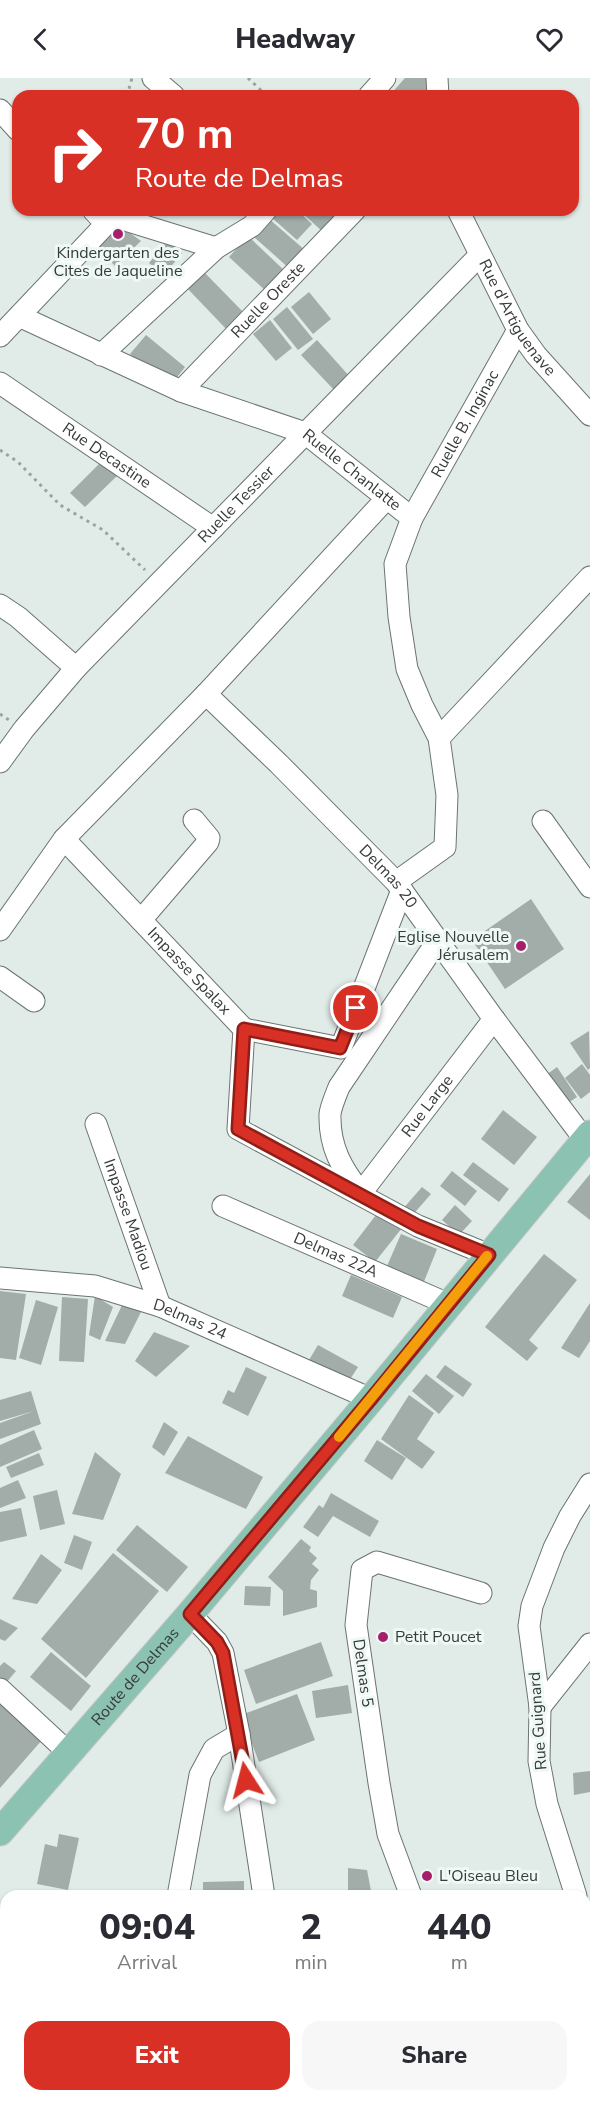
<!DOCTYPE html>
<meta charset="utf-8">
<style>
body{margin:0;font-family:"Nunito Sans",sans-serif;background:#f7f7f7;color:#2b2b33;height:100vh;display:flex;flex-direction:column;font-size:22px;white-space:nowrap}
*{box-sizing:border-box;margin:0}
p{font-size:20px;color:#7c7c81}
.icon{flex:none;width:33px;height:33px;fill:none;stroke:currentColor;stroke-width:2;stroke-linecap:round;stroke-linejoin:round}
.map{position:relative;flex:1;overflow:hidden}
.details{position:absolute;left:0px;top:1812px;width:591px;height:212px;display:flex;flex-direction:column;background:#fff;border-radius:18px 18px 0 0;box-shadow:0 2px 4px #0004}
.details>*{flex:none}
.top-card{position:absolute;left:12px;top:12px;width:567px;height:126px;border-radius:18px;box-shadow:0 2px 4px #0004;background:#d93025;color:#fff;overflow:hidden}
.pin{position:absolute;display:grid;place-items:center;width:51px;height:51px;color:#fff;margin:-26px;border:3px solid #fff;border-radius:50%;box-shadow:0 2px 6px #0007}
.me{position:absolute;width:66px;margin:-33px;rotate:351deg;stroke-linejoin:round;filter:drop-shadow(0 0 4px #0008)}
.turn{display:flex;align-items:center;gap:21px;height:126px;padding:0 24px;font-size:27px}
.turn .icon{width:78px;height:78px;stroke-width:2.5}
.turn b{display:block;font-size:42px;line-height:51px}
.eta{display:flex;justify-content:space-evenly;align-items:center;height:102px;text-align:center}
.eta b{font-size:36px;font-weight:800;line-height:42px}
.action{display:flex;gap:12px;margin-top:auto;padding:12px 24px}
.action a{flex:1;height:69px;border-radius:18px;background:#d93025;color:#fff;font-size:24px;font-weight:800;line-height:69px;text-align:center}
.action a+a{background:#f7f7f7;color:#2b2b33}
header{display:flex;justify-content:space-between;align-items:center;height:78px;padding:0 24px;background:#fff;font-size:27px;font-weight:800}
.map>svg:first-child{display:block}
.building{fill:#a2aca8}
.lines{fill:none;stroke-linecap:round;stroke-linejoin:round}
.minor-casing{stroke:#6b7470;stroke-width:23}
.major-casing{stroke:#c7c8c8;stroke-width:29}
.path{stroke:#9ba3a0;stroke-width:3;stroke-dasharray:3 4.5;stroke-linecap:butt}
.minor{stroke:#fff;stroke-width:21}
.major{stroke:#8bc2b2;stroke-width:27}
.route-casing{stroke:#8d1f18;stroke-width:15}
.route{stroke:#d93025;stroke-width:10}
.slow{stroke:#f59e0b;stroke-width:10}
.poi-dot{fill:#a51f6b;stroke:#eef9f5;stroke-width:2}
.labels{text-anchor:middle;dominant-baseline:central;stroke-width:6;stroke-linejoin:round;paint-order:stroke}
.poi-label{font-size:16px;fill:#373b39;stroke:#eef9f5;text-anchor:start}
.street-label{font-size:16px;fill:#373b39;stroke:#eef9f5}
</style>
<header><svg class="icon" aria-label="back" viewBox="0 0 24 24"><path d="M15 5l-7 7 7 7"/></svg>Headway<svg class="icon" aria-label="heart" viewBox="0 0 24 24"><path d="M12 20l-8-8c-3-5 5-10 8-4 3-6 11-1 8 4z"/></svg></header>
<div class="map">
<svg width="590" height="2023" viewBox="0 0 590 2023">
<rect width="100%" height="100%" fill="#e1ece8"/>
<!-- building -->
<g class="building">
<polygon points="405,0 428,0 434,18 389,18"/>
<polygon points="278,132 297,132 312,146 297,162 271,139"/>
<polygon points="299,132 334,132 340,138 324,155"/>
<polygon points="268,140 306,173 290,191 253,158"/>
<polygon points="114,150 130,155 141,163 115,188 95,167"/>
<polygon points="248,158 287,195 268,215 229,179"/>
<polygon points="167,163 182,175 164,197 149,185"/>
<polygon points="203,193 247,238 230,255 186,209"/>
<polygon points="309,214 331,241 313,256 291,229"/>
<polygon points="287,229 313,261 298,272 273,241"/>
<polygon points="270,242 292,270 276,283 253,256"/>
<polygon points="146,257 185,289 170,308 130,276"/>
<polygon points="317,262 350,299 335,313 301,277"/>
<polygon points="105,380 120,395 85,429 70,415"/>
<polygon points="531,821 564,871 505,911 472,862"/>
<polygon points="589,953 590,990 588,992 570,965"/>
<polygon points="582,986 590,997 590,1014 581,1021 565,1000"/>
<polygon points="557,989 577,1019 562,1029 542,1000"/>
<polygon points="503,1032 537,1059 514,1087 481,1061"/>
<polygon points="473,1084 509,1111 499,1124 463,1097"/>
<polygon points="452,1093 477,1113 465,1128 440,1108"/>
<polygon points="590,1096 590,1142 567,1124"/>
<polygon points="422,1109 431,1116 410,1140 401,1133"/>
<polygon points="455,1127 472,1143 459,1157 442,1142"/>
<polygon points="379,1133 402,1150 375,1184 353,1167"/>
<polygon points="401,1156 437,1171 423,1206 384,1195"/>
<polygon points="544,1176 577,1202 529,1262 538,1270 527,1283 485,1249"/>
<polygon points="351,1197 402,1219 393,1240 342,1218"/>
<polygon points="0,1213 26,1216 16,1282 0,1280"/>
<polygon points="95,1218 113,1229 100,1262 89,1257"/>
<polygon points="62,1219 88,1221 84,1284 59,1283"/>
<polygon points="36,1222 58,1229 41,1287 19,1280"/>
<polygon points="124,1223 142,1232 125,1266 105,1263"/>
<polygon points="590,1225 590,1263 579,1280 561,1270"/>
<polygon points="154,1254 190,1268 156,1299 135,1283"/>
<polygon points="318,1267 358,1289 347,1306 309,1282"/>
<polygon points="445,1287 472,1306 463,1319 436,1299"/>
<polygon points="246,1289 267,1299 248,1338 222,1325 228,1312 234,1315"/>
<polygon points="426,1296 454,1318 439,1336 412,1313"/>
<polygon points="31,1313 41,1346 0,1361 0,1345 34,1333 0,1343 0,1322"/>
<polygon points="409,1317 434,1335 417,1361 435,1374 422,1391 381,1361"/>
<polygon points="164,1344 178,1354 164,1378 152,1369"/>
<polygon points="34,1352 42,1371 0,1389 0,1367"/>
<polygon points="188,1358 263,1399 246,1431 165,1395"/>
<polygon points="377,1362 406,1380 392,1402 364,1383"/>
<polygon points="95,1374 121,1396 103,1442 72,1436"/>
<polygon points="39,1375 44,1387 11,1400 6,1389"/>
<polygon points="18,1402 26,1420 0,1430 0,1410"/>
<polygon points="57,1412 65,1446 40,1452 33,1418"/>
<polygon points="331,1415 379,1443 370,1459 333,1438 318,1459 303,1449 319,1427 323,1430"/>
<polygon points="21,1430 27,1458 0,1464 0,1434"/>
<polygon points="137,1447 188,1489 167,1514 116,1472"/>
<polygon points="74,1457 92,1464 82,1492 64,1485"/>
<polygon points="301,1461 311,1469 309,1473 317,1480 312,1486 319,1492 311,1502 310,1511 317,1513 317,1529 283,1538 283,1513 268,1499"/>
<polygon points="113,1475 159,1513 86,1600 41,1561"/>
<polygon points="41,1476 62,1492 37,1526 12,1521"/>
<polygon points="245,1508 271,1509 270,1528 244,1527"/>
<polygon points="0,1541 18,1550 5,1563 0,1561"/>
<polygon points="321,1564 333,1598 256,1626 244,1592"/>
<polygon points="51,1574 91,1608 71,1633 30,1599"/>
<polygon points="4,1584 16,1593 0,1612 0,1588"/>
<polygon points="348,1607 352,1635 316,1640 312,1613"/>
<polygon points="297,1616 315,1662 259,1684 241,1637"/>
<polygon points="0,1626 42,1662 0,1710"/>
<polygon points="590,1693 590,1714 574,1717 573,1695"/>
<polygon points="59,1756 79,1760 68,1812 37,1806 45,1766 57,1769"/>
<polygon points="348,1790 367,1792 372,1818 348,1818"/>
<polygon points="244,1803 244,1818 203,1818 203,1804"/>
<polygon points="3,1828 6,1839 6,1853 0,1855 0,1829"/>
<polygon points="0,1860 6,1860 6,1876 1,1876"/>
<polygon points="0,1935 6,1946 6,1954 0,1958"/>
<polygon points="3,1961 6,1967 6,1977 0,1982 0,1962"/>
<polygon points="1,1996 6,2003 6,2015 3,2019 0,2016"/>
<polygon points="23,2018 32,2018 36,2023 23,2023 21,2019"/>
<polygon points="53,2018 80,2018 82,2021 78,2023 56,2023"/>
<polygon points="190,2018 210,2018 209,2023 189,2023"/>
<polygon points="329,2018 344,2018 345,2023 330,2023"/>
<rect x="238" y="2020" width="25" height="3"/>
</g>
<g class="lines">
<defs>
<g id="minor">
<polyline points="153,0 174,18"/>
<polyline points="437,0 438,18"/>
<polyline points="369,18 385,0"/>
<polyline points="0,32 18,52"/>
<polyline points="93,132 106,146 114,141 122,141 216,170"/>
<path id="s1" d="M458,132L518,252L536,277L590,337"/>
<path id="s2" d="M19,238L181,313L305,355L412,440L395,486L399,539L407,591L422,627L439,660L447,717L445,769L396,804"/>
<polyline points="0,258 106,146"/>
<polyline points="101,277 216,170 252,148 266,132"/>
<path id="s3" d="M0,305L213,450"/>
<path id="s4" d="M181,313L355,132"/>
<path id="s5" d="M412,440L518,252"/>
<polyline points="0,527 18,539 76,590"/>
<path id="s6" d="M206,616L279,686L396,804L494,941L585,1062"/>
<polyline points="439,660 590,499"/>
<path id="s7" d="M0,684L24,651L76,590L480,177"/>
<polyline points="543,743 590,809"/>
<path id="s8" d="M64,761L244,951L238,1051L418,1148L489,1177"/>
<polyline points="141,842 208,764 209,760 194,742"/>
<polyline points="0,852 64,761 206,616 387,420"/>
<path id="s9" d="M438,862L339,1009C336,1017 331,1028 330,1036C329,1069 342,1091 361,1115L494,941"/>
<polyline points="0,899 34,923"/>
<polyline points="244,951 341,970 402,812"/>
<path id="s10" d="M96,1046L160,1228"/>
<path id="s11" d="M223,1128L448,1226"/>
<path id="s12" d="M0,1200L95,1208L160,1228L371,1321"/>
<polyline points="190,1536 217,1564 223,1575 239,1656 264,1818"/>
<polyline points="0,1611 69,1675"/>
<polyline points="540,1629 590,1566"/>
<polyline points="178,1818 200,1697 214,1671 239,1656"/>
<polyline points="411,1818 388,1756 379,1705 356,1547 362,1492 377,1484 481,1515"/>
<polyline points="576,1818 547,1726 539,1683 540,1629 529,1548 532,1528 554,1470 570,1438 590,1406"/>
<polyline points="585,1853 590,1870"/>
<polyline points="0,1889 6,1906"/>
<polyline points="45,2018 47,2023"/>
<polyline points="295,2018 295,2023"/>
<polyline points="482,2018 484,2023"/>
</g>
<g id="major">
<path id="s13" d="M0,1754L190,1536L371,1321L590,1056"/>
</g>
</defs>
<!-- minor casing -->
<use href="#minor" class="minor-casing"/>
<!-- major casing -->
<use href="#major" class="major-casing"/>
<!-- path -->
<g class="path">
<polyline points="248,0 267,18"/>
<polyline points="127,18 132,0"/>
<polyline points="0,372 18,384 60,427 103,452 145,492"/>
<polyline points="0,636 9,642"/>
</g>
<!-- minor -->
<use href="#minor" class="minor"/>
<!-- major -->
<use href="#major" class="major"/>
</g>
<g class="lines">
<defs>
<polyline id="route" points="246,1702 223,1575 217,1564 190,1536 371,1321 489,1177 418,1148 238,1051 244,951 340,970 356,930"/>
</defs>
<!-- route casing -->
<use href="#route" class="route-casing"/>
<!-- route -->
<use href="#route" class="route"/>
<!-- slow -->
<polyline class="slow" points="339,1359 487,1178"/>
</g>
<!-- markers -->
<g class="poi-dot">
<circle cx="118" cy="156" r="6"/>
<circle cx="521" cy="868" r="6"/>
<circle cx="383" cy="1559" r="6"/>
<circle cx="427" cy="1798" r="6"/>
</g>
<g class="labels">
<!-- poi labels -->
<g class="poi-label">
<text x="118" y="175" text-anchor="middle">Kindergarten des<tspan x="118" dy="18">Cites de Jaqueline</tspan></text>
<text x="509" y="859" text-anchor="end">Eglise Nouvelle<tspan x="509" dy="18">Jérusalem</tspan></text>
<text x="395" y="1559">Petit Poucet</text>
<text x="439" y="1798">L'Oiseau Bleu</text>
</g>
<!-- street labels -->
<g class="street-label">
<text stroke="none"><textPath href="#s4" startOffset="126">Ruelle Oreste</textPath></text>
<text stroke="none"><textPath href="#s1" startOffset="123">Rue d'Artiguenave</textPath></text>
<text stroke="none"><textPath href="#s5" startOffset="108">Ruelle B. Inginac</textPath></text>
<text stroke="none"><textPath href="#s3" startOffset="129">Rue Decastine</textPath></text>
<text stroke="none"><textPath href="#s2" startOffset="369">Ruelle Chanlatte</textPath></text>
<text stroke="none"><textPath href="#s7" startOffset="350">Ruelle Tessier</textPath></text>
<text stroke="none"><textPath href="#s6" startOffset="258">Delmas 20</textPath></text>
<text stroke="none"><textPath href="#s8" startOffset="182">Impasse Spalax</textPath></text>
<text stroke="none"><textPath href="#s9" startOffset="402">Rue Large</textPath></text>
<text stroke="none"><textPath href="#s10" startOffset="96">Impasse Madiou</textPath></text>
<text stroke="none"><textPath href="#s11" startOffset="123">Delmas 22A</textPath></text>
<text stroke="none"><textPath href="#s12" startOffset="196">Delmas 24</textPath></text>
<text transform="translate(363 1595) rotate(82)">Delmas 5</text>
<text stroke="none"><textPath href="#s13" startOffset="206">Route de Delmas</textPath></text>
<text transform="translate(538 1643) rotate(-94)">Rue Guignard</text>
</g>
</g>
</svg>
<div class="pin" style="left:356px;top:930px;background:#d93025"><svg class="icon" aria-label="arrive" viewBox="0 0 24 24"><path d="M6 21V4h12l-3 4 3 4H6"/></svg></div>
<svg class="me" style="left:246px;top:1702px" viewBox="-20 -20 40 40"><path d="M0-17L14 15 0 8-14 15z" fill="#d93025" stroke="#fff" stroke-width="4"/></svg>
<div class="top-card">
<div class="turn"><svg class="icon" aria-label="right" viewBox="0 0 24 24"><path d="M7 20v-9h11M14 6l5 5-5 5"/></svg><div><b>70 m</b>Route de Delmas</div></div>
</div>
<section class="details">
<div class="eta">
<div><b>09:04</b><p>Arrival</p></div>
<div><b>2</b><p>min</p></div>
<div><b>440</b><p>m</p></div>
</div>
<div class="action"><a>Exit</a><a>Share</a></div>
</section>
</div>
